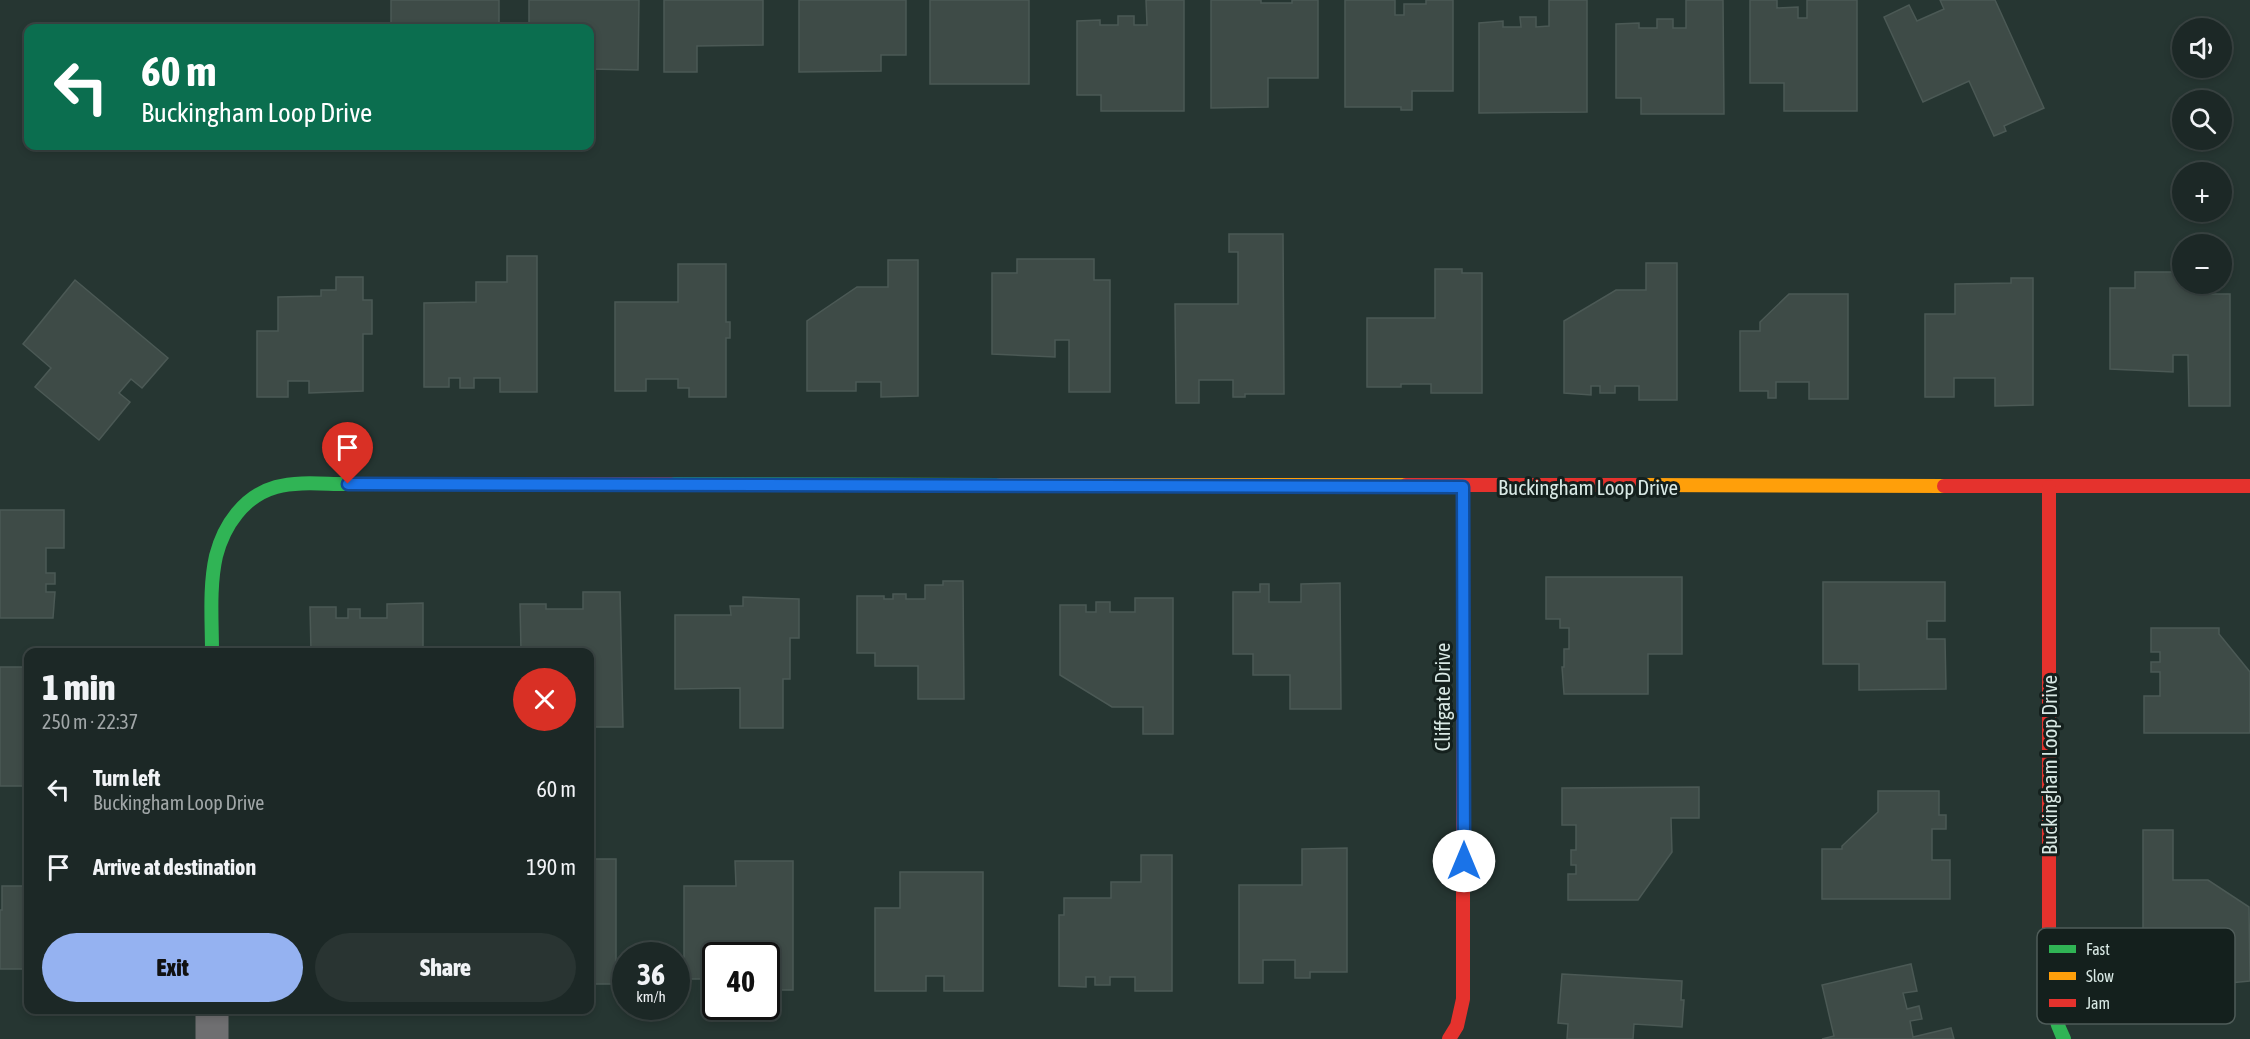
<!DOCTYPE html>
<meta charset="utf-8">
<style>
body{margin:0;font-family:"Asap Condensed",sans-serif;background:#293432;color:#f1f3f6;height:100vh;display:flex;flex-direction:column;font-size:22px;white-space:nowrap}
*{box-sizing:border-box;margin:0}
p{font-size:20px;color:#a0a6a7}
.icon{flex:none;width:33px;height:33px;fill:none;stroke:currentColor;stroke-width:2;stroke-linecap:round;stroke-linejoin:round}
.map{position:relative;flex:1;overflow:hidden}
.panel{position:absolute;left:24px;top:648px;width:570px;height:366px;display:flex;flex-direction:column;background:#1c2826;border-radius:12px;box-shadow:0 3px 9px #0003,0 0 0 2px #3a4443}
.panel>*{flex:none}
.guide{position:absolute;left:24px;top:24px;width:570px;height:126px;border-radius:12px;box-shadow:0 3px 9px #0003,0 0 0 2px #3a4443;background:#0b6e4f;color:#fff;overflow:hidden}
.fabs{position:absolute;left:2172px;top:18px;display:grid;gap:12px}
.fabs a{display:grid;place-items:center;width:60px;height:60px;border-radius:50%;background:#1c2826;box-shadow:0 3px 9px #0003,0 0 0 2px #3a4443;font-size:30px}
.speed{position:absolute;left:612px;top:942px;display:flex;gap:12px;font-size:30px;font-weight:700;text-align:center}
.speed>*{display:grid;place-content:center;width:78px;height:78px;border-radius:50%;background:#1c2826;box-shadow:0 3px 9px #0003,0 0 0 2px #3a4443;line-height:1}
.speed small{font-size:15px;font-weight:400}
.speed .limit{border:3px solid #111;border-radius:9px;background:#fff;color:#111}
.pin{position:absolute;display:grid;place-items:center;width:51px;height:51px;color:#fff;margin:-62px -26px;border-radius:50% 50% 50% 0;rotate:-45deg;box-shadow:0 0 6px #0007}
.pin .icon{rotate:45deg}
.me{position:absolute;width:66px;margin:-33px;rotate:0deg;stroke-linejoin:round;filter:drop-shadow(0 0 4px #0008)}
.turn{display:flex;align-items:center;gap:21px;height:126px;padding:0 18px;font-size:27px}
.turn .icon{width:78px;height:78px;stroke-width:2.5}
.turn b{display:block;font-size:42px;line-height:51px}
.round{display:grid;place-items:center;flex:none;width:63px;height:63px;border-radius:32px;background:#293432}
.head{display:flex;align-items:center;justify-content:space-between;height:102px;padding:0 18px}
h1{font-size:36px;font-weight:800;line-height:45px}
.cta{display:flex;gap:12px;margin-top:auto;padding:12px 18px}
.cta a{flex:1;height:69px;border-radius:36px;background:#95b2f1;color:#111;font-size:24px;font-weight:800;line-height:69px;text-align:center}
.cta a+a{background:#293432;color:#f1f3f6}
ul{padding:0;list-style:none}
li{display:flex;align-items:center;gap:18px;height:78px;padding:0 18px}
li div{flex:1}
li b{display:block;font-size:22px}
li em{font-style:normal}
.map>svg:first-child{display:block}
.building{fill:#3e4b47;stroke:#4b5955;stroke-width:1.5}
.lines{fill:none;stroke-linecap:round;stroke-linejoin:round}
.street{stroke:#6f6f71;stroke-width:33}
.fast{stroke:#30b455;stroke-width:14}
.slow{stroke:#ff9f0a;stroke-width:14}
.jam{stroke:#e5322d;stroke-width:14}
.route-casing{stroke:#114b97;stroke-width:15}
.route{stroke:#1a73e8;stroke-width:10}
.labels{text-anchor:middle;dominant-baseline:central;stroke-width:6;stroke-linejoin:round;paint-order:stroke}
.street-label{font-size:21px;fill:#d9e9e5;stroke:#14201d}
.key{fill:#14201d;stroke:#4f5c59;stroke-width:1.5}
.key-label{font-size:16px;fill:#d9e9e5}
</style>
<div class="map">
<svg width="2250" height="1039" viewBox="0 0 2250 1039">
<rect width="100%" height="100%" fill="#263632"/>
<!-- building -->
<g class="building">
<rect x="391" y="0" width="108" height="28"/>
<polygon points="529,0 639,0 638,70 590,69 590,28 529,28"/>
<polygon points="664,0 763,0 763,45 697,46 697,72 664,72"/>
<polygon points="799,0 906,0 906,55 881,55 881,71 799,72"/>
<rect x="930" y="0" width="99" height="84"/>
<polygon points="1146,0 1184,0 1184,111 1101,111 1101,95 1077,95 1077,21 1100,20 1100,25 1118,25 1118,16 1134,16 1134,25 1147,25"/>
<polygon points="1211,0 1261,0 1261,3 1292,3 1292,0 1318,0 1318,78 1268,78 1268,107 1211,108"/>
<polygon points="1345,0 1395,0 1395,15 1404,15 1404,4 1426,4 1426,0 1453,0 1453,91 1412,91 1412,110 1401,110 1401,107 1345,107"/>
<polygon points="1549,0 1587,0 1587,112 1479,113 1479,23 1503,21 1503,27 1521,27 1520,17 1536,17 1536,27 1549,26"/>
<polygon points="1686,0 1723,0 1724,114 1641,114 1641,98 1616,98 1616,24 1639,23 1639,28 1657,28 1657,19 1673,19 1673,28 1686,28"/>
<polygon points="1750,0 1777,0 1777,8 1798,7 1798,18 1807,18 1807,0 1857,0 1857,111 1784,111 1784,83 1750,83"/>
<polygon points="1940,0 1995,0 2044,108 2004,126 2006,131 1994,136 1969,81 1923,102 1884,17 1909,5 1917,21 1944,9"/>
<polygon points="1229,234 1283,234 1284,394 1245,394 1245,397 1233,397 1233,380 1199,380 1199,403 1176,403 1175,304 1238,304 1238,252 1229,252"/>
<polygon points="507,256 537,256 537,392 500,392 500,378 474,378 474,388 460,388 460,378 449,378 449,387 424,387 424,303 476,302 476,282 507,282"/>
<polygon points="1017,259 1094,259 1094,280 1110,280 1110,392 1069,392 1069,340 1055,340 1055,357 992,354 992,273 1017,273"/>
<polygon points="888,260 918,260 918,396 881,397 881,382 856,382 856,391 807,391 807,321 857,287 888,287"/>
<polygon points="1646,263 1677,263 1677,400 1639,400 1639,386 1615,386 1615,393 1600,393 1600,386 1591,386 1591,395 1564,393 1564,321 1616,290 1646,290"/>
<polygon points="678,264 726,264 726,322 730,322 730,338 726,338 726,397 689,397 689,388 678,388 678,379 646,379 646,391 615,391 615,302 678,302"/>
<polygon points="1435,269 1462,269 1462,273 1482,273 1482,393 1431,393 1431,384 1401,384 1401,387 1367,387 1367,318 1435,318"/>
<polygon points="2135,272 2182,272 2182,284 2212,284 2212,294 2230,294 2230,406 2189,406 2188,355 2173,355 2173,372 2110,369 2110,288 2135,288"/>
<polygon points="336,277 363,277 363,300 372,300 372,334 363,334 363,391 309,393 309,381 288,381 288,397 257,397 257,331 278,331 278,297 321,296 321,290 336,290"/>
<polygon points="2011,278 2033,278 2033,405 1995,406 1995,378 1954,378 1954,397 1925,397 1925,314 1955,314 1955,284 2011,283"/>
<polygon points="75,280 168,358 142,388 131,379 119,393 130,402 99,440 35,387 51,368 23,344"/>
<polygon points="1789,294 1848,294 1848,399 1809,399 1809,382 1776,382 1776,398 1768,398 1768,391 1740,391 1740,331 1760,331 1760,322"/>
<polygon points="0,510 64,510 64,548 46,548 46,573 55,573 55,584 46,584 46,592 55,592 53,618 0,618"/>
<polygon points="1546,577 1682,577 1682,654 1648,654 1648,694 1564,694 1562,667 1564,667 1564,649 1569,649 1569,628 1560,628 1560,619 1546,619"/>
<polygon points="943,581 963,581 964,699 918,699 918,666 875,666 875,653 857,653 857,596 884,596 884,599 893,599 893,594 906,594 906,599 925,599 925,585 943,585"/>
<polygon points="1823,582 1945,582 1945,621 1927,621 1927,639 1945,639 1946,689 1859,690 1859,664 1823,664"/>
<polygon points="1340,583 1341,709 1290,709 1290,675 1253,675 1253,654 1233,654 1233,592 1260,592 1260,584 1269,584 1269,602 1301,602 1301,584"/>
<polygon points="583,592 620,592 623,727 592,727 592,702 590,702 590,652 521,652 520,604 546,604 546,609 583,609"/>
<polygon points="743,597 799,599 799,638 790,638 790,679 783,679 783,728 740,728 740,688 675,689 675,615 731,615 730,606 743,606"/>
<polygon points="1135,598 1173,598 1173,734 1143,734 1143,707 1112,707 1060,675 1060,605 1086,605 1086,612 1096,612 1096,602 1110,602 1110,612 1135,612"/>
<polygon points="423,603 423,652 311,652 310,607 336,607 336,618 348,618 348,609 360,609 360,618 387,618 387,604"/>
<polygon points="2151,628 2219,628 2219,634 2250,672 2250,733 2144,733 2144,696 2160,696 2160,672 2151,672 2151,662 2160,662 2160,652 2151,652"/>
<rect x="0" y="667" width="28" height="119"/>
<polygon points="1699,787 1699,818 1671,818 1672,852 1638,900 1568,900 1568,874 1576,874 1576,865 1571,865 1571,850 1576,850 1576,825 1562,825 1562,788"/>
<polygon points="1878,791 1939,791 1939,815 1946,815 1946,829 1932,829 1932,860 1950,860 1950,899 1822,899 1822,849 1842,849 1842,846 1878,812"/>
<polygon points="2143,830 2173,830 2173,880 2208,880 2249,907 2250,981 2230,983 2230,974 2220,974 2220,983 2204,983 2204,974 2181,974 2181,988 2143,988"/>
<polygon points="1347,848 1347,972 1310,972 1310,978 1295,978 1295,960 1263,960 1263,983 1239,983 1239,885 1302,885 1302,849"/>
<polygon points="1141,855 1172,855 1172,991 1135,991 1135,977 1110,977 1110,985 1095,985 1095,977 1086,977 1086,987 1059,986 1059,915 1064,915 1064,898 1111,898 1111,882 1141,882"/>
<rect x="590" y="859" width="26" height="125"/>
<polygon points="735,861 793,861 793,990 766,990 766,956 716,956 716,965 710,965 711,979 684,979 684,886 736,886"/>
<polygon points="900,872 983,872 983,991 944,991 944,976 926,976 926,991 875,991 875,908 900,908"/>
<polygon points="2,886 27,886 28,969 0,969 0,910 2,910"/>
<polygon points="1911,964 1917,991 1903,993 1907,1009 1919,1006 1922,1019 1910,1021 1913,1037 1951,1028 1954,1039 1822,1039 1834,1036 1822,985"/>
<polygon points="1562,974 1682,981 1681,1000 1684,1000 1682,1027 1634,1024 1633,1039 1567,1039 1568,1024 1558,1023"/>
</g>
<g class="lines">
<!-- street -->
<polyline class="street" points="212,1039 212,1010"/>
<!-- fast -->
<g class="fast">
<polyline points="670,484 1000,485"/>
<polyline points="1463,487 1463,624"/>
<path d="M212,652C212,621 209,587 216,556C224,525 244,496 276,487C298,481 323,484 345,484C375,484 406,484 437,484"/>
<path d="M2049,934C2049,969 2047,1006 2064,1039"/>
</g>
<!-- slow -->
<g class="slow">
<polyline points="1000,485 1406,485"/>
<polyline points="1639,485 1944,486"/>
</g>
<!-- jam -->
<g class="jam">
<polyline points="437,484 670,484"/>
<polyline points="1406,485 1639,485"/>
<polyline points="1944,486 2250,486"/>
<polyline points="2049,487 2049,934"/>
<polyline points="1449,1039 1457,1026 1463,999 1463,624"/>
</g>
</g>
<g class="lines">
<defs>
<polyline id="route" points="348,484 1463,487 1464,861"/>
</defs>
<!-- route casing -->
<use href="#route" class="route-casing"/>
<!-- route -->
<use href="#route" class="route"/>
</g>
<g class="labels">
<!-- street labels -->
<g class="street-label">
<text x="1588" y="487">Buckingham Loop Drive</text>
<text transform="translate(1442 697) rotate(-90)">Cliffgate Drive</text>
<text transform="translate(2049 765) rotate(-90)">Buckingham Loop Drive</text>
</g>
</g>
<!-- legend -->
<rect x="2037" y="928" width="198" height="96" rx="9" class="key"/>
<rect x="2049" y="945" width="27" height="8" fill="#30b455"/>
<rect x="2049" y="972" width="27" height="8" fill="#ff9f0a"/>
<rect x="2049" y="999" width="27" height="8" fill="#e5322d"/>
<g class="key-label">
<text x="2086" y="955">Fast</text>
<text x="2086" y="982">Slow</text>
<text x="2086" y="1009">Jam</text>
</g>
</svg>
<div class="fabs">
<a><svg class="icon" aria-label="sound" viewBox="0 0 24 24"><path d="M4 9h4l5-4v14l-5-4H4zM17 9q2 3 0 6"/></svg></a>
<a><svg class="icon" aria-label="search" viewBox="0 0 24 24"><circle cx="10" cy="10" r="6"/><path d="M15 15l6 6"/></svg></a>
<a>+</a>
<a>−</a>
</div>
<div class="speed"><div>36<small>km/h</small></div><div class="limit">40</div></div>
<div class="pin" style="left:348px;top:484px;background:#d93025"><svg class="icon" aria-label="arrive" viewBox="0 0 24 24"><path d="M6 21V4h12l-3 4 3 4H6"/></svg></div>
<svg class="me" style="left:1464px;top:861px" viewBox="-20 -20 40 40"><circle r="19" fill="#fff"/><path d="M0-13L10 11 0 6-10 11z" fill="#1a73e8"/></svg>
<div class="guide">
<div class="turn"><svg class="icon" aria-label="left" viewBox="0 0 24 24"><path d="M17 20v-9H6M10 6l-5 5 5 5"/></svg><div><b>60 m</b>Buckingham Loop Drive</div></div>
</div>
<section class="panel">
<div class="head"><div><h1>1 min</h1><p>250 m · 22:37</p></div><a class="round" style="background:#d93025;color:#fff"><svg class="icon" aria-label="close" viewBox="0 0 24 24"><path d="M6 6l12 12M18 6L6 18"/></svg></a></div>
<ul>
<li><svg class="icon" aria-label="left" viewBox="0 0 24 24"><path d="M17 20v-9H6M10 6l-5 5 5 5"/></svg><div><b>Turn left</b><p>Buckingham Loop Drive</p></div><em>60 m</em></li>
<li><svg class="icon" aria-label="arrive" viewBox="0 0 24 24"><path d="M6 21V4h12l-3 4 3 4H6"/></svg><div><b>Arrive at destination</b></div><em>190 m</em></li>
</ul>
<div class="cta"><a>Exit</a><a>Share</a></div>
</section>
</div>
